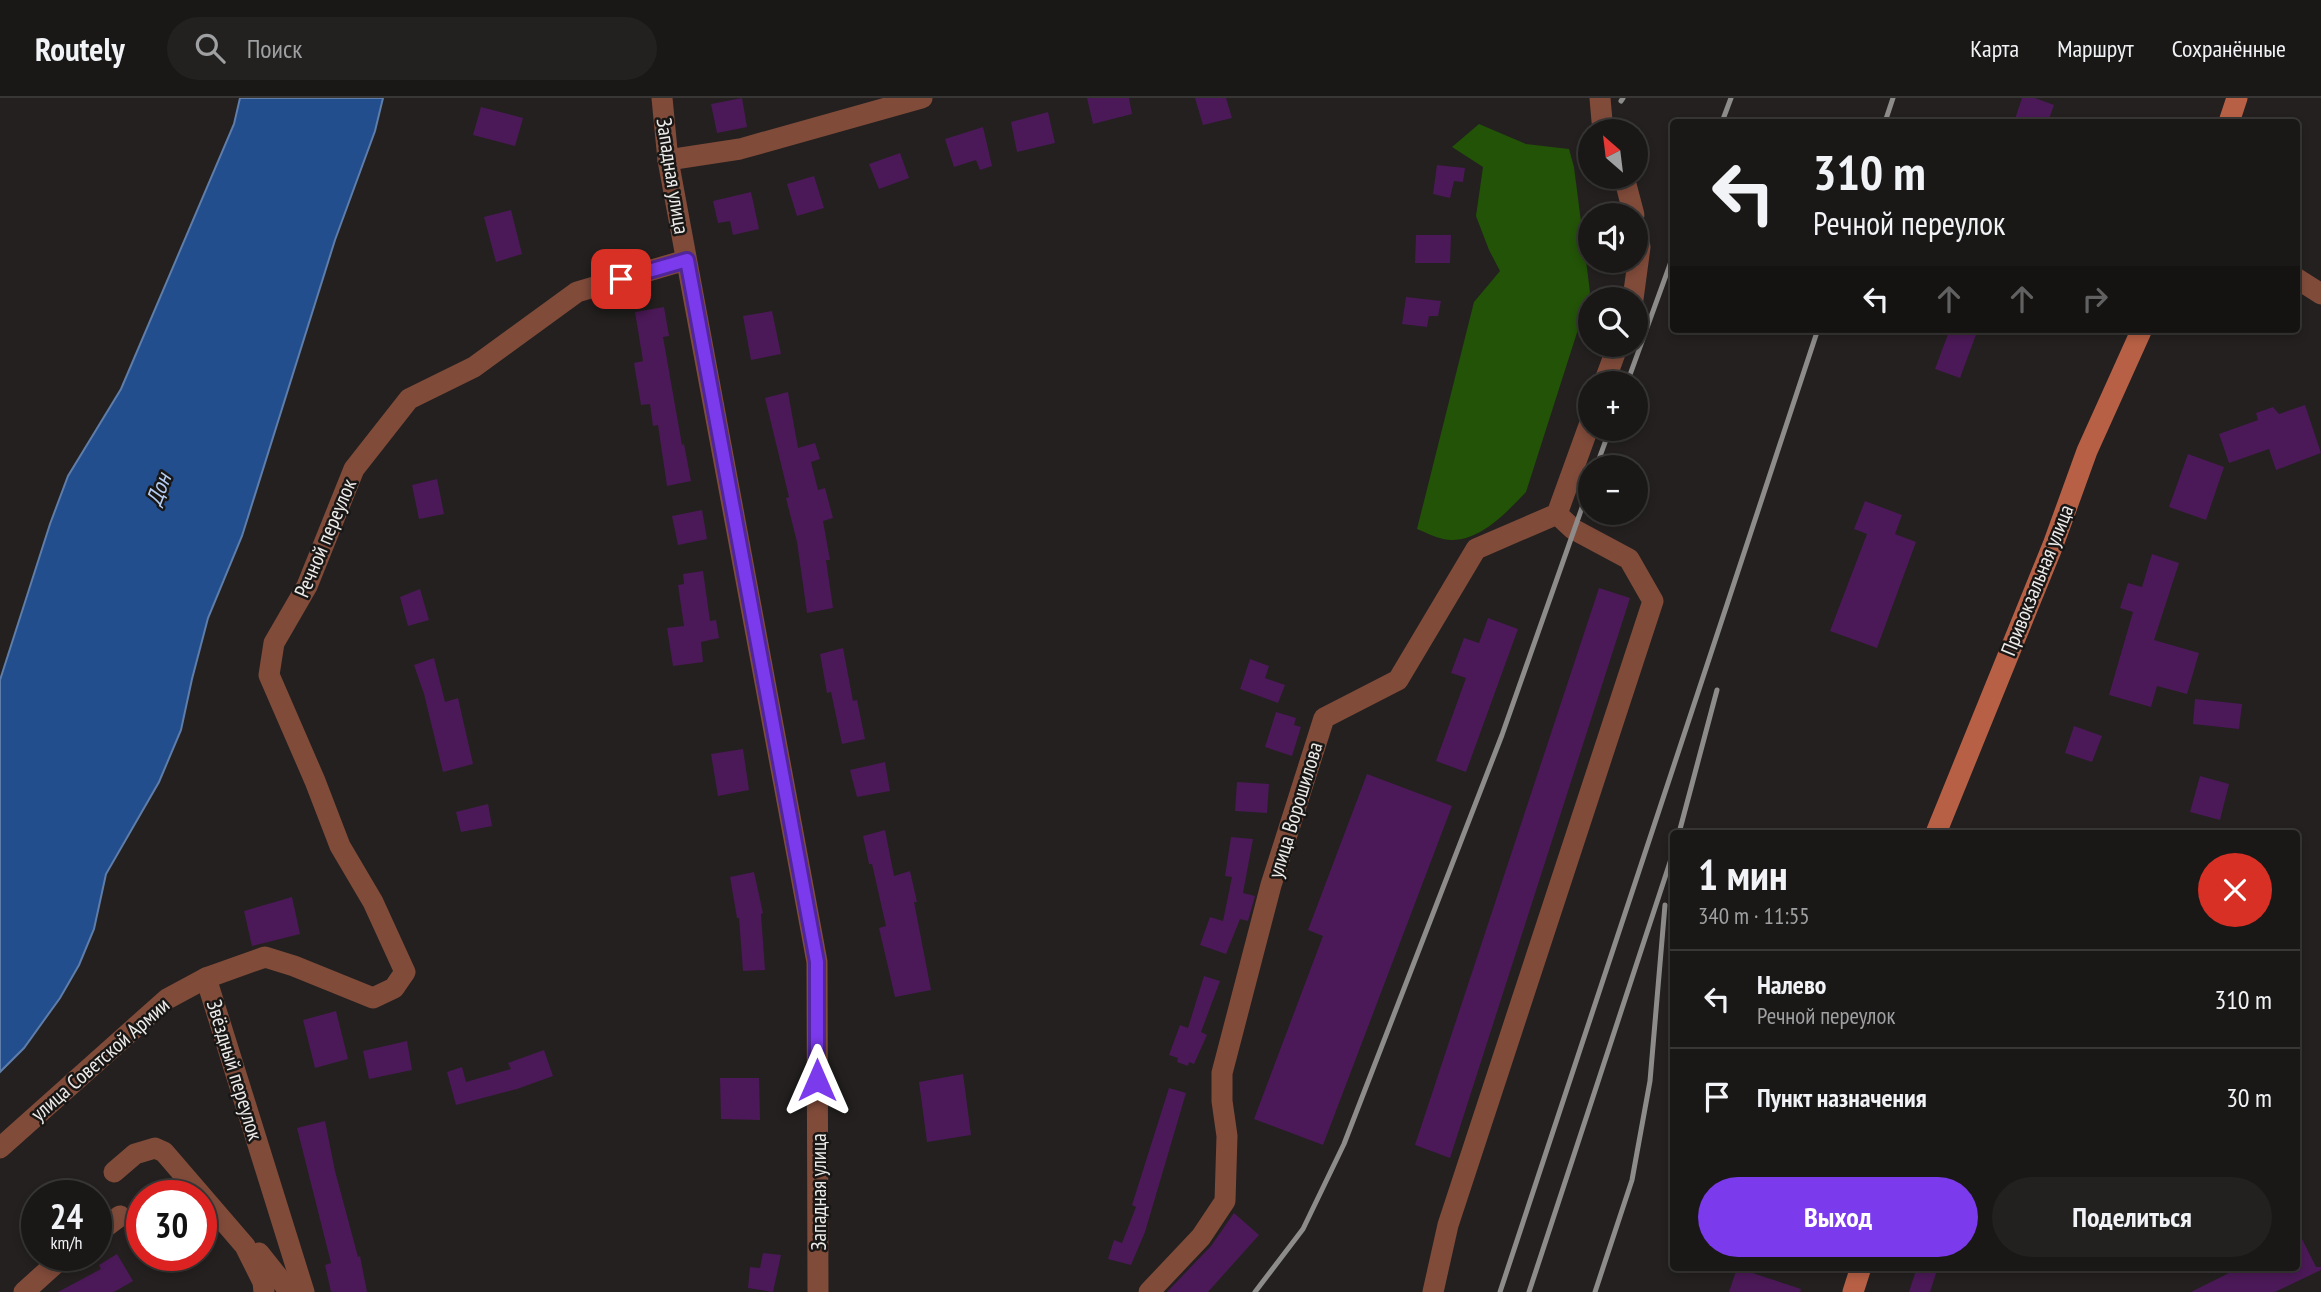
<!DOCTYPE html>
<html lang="ru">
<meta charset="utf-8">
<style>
body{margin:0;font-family:"PT Sans Narrow",sans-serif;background:#232120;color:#f1f3f6;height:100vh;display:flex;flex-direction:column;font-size:26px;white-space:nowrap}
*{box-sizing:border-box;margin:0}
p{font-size:23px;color:#9fa0a1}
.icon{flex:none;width:38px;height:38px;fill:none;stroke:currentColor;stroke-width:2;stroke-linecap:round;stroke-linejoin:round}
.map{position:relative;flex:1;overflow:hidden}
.side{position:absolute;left:1670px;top:732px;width:630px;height:441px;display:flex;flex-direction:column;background:#1a1817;border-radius:7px;box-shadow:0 4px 10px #0003,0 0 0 2px #383736}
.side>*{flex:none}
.hud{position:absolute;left:1670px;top:21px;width:630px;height:214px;border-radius:7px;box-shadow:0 4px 10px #0003,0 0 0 2px #383736;background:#1a1817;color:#f1f3f6;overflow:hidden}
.needle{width:46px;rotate:332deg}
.controls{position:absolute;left:1578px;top:21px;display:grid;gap:14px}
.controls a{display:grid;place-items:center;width:70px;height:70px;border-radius:50%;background:#1a1817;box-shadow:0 4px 10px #0003,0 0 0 2px #383736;font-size:35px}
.speed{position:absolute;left:21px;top:1082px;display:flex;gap:14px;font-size:35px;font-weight:700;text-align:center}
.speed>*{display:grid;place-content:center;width:91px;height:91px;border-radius:50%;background:#1a1817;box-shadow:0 4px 10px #0003,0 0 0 2px #383736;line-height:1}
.speed small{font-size:18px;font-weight:400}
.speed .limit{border:10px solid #d22;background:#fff;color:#111}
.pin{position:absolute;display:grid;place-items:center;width:60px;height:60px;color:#fff;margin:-30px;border-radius:14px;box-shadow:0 4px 10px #0006}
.me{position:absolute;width:77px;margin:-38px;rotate:0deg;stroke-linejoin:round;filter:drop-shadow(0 0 5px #0008)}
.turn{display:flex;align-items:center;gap:24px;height:147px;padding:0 28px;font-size:32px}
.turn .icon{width:91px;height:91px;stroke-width:2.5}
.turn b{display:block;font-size:49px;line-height:60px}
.lanes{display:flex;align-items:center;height:66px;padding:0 28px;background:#0003;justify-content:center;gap:35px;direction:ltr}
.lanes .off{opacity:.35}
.round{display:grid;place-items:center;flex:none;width:74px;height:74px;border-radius:37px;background:#232120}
.headline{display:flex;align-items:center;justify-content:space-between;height:119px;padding:0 28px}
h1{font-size:42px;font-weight:600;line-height:52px}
.button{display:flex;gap:14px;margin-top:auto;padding:14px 28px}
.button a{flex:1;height:80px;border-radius:42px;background:#7c3aed;color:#fff;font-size:28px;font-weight:600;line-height:80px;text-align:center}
.button a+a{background:#232120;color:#f1f3f6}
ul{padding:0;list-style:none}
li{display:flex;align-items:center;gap:21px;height:98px;padding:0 28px;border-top:2px solid #383736}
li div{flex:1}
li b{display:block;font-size:26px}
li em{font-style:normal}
header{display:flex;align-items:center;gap:42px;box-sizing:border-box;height:98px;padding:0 35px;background:#1a1817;border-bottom:2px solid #383736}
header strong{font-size:33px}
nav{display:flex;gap:38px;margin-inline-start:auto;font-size:24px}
.search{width:490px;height:63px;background:#232120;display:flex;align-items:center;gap:18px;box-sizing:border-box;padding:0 24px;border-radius:38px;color:#9fa0a1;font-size:26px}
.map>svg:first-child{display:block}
.forest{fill:#225307}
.water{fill:#234e8d;stroke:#5f7da9;stroke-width:2}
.building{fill:#4b1957}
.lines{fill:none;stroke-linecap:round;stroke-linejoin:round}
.street{stroke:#814b3a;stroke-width:21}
.secondary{stroke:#b76045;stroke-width:21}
.rail{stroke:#8e8c8b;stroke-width:5}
.route-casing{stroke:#51269a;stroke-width:18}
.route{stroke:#7c3aed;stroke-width:12}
.labels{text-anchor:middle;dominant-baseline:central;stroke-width:5;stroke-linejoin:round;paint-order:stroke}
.street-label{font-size:21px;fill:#ecebe9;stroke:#191715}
.water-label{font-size:23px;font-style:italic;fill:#b5cdf2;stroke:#191715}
</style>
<header>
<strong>Routely</strong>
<div class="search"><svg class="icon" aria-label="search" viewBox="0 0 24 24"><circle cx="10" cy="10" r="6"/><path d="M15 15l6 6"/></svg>Поиск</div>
<nav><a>Карта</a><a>Маршрут</a><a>Сохранённые</a></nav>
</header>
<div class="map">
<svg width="2321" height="1194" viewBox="0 0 2321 1194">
<rect width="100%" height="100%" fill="#23201f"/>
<!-- forest -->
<path class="forest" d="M1479,26L1526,46L1569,51L1574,69L1590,194L1526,394C1506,415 1476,448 1443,441C1434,439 1425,434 1417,431L1474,204L1500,173L1489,152L1476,118L1483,69L1452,49Z"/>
<!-- water -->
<polygon class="water" points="240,0 383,0 375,33 335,142 242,438 208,520 192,581 181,632 159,684 106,776 94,831 79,867 60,900 24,950 0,974 0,582 50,426 68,378 121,291 234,26"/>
<!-- building -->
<g class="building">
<polygon points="742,0 747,29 717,35 711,6"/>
<polygon points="1087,0 1129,0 1132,16 1093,26"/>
<polygon points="1195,0 1226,0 1232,20 1203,27"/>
<polygon points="2022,0 2035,0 2054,7 2048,24 2014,24"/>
<polygon points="481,9 523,20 515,48 473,37"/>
<polygon points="1048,14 1055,45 1017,54 1011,24"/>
<polygon points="983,29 992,68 980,72 976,62 954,69 945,41"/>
<polygon points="900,55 909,80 879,91 869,66"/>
<polygon points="1437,67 1465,70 1463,84 1454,83 1450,100 1433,96"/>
<polygon points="814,78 824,110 797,118 787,86"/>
<polygon points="751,94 759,131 733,137 730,123 718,125 713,103"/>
<polygon points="511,112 522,156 496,164 484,119"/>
<polygon points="1416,137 1451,137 1450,165 1415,165"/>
<polygon points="1406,199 1441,203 1438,218 1429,218 1427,229 1402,226"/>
<polygon points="664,209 669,238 663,239 682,347 684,346 691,383 667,388 658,327 653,328 650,306 641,307 634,265 643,263 635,214"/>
<polygon points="772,213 781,256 751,262 743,218"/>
<polygon points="1950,231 1978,231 1960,280 1935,271"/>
<polygon points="788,294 798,350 815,345 820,361 811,364 818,392 825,390 833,420 823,423 830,462 826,462 833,510 807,515 797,444 786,400 789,399 765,300"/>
<polygon points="2305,307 2321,355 2276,372 2269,351 2229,365 2219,336 2258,322 2256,315 2273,309 2279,316"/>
<polygon points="2188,356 2224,369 2206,422 2169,409"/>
<polygon points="437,381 444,416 419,421 412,387"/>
<polygon points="1865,403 1902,417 1895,436 1916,444 1877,550 1830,533 1867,436 1854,431"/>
<polygon points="702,412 707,441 678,447 672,418"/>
<polygon points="2152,456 2179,465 2154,542 2199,555 2187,596 2157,588 2151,609 2109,597 2133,514 2120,510 2128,485 2142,489"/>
<polygon points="703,473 710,523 716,522 719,540 701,544 703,564 673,568 667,530 684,528 678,487 684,486 683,476"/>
<polygon points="1599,490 1630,500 1450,1060 1415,1047"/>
<polygon points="420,491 429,522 408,528 400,499"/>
<polygon points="1488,520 1518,531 1466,674 1436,663 1466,580 1451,575 1464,540 1479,545"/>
<polygon points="843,550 853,603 857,602 865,641 842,646 831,594 827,595 820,556"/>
<polygon points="434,560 445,604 458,600 473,666 443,674 424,596 414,567"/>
<polygon points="1250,561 1269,568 1265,580 1285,587 1278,605 1240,591"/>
<polygon points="2195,601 2242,606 2239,631 2193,626"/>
<polygon points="1276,614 1296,620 1294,627 1301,629 1292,658 1265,649"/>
<polygon points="2074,628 2102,638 2092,664 2065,655"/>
<polygon points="743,651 749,692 718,698 711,656"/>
<polygon points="885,664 890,693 857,699 850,672"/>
<polygon points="1367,676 1452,708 1323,1047 1254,1021 1323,838 1308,832"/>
<polygon points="2200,678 2229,686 2220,722 2190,714"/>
<polygon points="1237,684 1269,686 1267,715 1235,713"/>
<polygon points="488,706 492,728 461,734 456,714"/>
<polygon points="885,732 894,778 910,773 917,804 914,804 931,892 895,899 879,830 886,828 872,766 869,766 863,738"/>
<polygon points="1231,739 1253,741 1243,795 1255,798 1248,823 1240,821 1226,856 1200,847 1210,819 1223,823 1232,779 1225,778"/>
<polygon points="754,774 763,815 761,816 765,872 743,873 739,820 737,820 730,779"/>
<polygon points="292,799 300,836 252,848 244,813"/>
<polygon points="1204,878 1220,883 1201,934 1207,937 1194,966 1189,964 1188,968 1177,964 1178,960 1169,957 1180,927 1188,930"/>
<polygon points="336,913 348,961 315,970 303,922"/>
<polygon points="407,943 412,972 369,981 363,953"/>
<polygon points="544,952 553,978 517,991 456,1007 447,974 462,969 466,984 511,971 508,965"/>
<polygon points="963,976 971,1037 927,1044 919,984"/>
<polygon points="720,980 759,980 760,1022 721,1021"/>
<polygon points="1169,990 1186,995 1145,1134 1131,1167 1108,1161 1114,1142 1122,1145 1136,1109 1132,1107"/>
<polygon points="325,1023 335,1073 358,1159 360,1158 367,1194 331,1194 325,1167 331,1165 297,1030"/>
<polygon points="1234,1115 1259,1137 1208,1194 1167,1194 1211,1148"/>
<polygon points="2296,1129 2316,1169 2321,1169 2321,1172 2275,1194 2191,1194 2241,1169 2296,1169"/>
<polygon points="763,1155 781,1157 773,1194 748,1190 750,1169 760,1170"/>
<polygon points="117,1156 133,1183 114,1194 58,1194 101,1171 99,1167"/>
<polygon points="1917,1169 1938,1169 1930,1194 1909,1194"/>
<polygon points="1737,1170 1801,1191 1800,1194 1729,1194"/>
</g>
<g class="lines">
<!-- street -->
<g class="street">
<polyline points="662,0 668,62 817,864 818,1194"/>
<polyline points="1600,0 1602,23 1606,33"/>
<polyline points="668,62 740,51 922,0"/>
<polyline points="1624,79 1634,117"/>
<polyline points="2296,180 2321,196"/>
<polyline points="1633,201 1640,149 1636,128"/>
<polyline points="1604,285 1618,247"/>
<polyline points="0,1050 167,901 206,880"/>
<polyline points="114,1074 135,1056 155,1050 164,1054 245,1148 263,1184 264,1194"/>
<polyline points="96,1136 120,1118"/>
<polyline points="259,1155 290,1194"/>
<polyline points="24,1194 65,1157"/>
<polyline points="304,1194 206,880 265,859 294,868 373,900 394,890 405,874 373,804 340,748 315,683 269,577 274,545 307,488 354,371 409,301 474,269 577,194 686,162"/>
<polyline points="1149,1194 1201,1139 1225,1103 1227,1038 1222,1003 1222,975 1271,787 1324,620 1398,582 1476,451 1557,416 1591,322"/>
<polyline points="1433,1194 1448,1127 1653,503 1629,461 1573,431 1557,416"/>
</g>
<!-- secondary -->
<g class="secondary">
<polyline points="2229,24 2237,0"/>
<polyline points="1936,735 2053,447 2087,353 2142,231"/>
<polyline points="1853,1194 1861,1169"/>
</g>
<!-- rail -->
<g class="rail">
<polyline points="1621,3 1623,0"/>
<polyline points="1722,24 1731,0"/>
<polyline points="1885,24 1893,0"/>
<polyline points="1627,285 1673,158"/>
<polyline points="1596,369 1610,331"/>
<polyline points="1679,735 1717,592"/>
<polyline points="1255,1194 1303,1131 1344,1046 1502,637 1591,384"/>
<polyline points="1500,1194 1818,231"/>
<polyline points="1529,1194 1673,755"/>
<polyline points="1595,1194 1632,1082 1650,983 1665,807"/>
</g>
</g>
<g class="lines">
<defs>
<polyline id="route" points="621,181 687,162 817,864 817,982"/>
</defs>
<!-- route casing -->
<use href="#route" class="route-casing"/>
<!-- route -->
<use href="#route" class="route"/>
</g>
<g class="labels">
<!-- street labels -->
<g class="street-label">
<text transform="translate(673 78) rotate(81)">Западная улица</text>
<text transform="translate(325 440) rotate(-67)">Речной переулок</text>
<text transform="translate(2037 482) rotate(-68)">Привокзальная улица</text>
<text transform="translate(1295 712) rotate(-73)">улица Ворошилова</text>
<text transform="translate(100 961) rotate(-41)">улица Советской Армии</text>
<text transform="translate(235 972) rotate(73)">Звёздный переулок</text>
<text transform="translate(818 1094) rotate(-90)">Западная улица</text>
</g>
<!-- water labels -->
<g class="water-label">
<text transform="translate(158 391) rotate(-69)">Дон</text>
</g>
</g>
</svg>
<div class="controls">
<a><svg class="needle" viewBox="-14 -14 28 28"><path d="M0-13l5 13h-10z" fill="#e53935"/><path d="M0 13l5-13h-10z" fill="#9fa0a1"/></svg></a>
<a><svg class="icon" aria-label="sound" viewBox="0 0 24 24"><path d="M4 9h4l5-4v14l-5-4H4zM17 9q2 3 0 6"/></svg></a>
<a><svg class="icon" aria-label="search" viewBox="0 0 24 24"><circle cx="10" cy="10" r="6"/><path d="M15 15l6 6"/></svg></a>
<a>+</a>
<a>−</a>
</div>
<div class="speed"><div>24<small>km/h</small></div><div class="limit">30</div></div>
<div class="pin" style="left:621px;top:181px;background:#d93025"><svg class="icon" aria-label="arrive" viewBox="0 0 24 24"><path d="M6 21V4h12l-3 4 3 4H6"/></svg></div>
<svg class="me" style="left:817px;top:982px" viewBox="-20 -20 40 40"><path d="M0-17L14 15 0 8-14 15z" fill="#7c3aed" stroke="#fff" stroke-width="4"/></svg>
<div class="hud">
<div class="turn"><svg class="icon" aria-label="left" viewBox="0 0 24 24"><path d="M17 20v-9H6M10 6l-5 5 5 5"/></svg><div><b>310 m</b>Речной переулок</div></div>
<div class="lanes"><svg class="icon" aria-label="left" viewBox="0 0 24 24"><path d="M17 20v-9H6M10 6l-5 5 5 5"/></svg><svg class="icon off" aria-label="ahead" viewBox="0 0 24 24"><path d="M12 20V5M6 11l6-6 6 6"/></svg><svg class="icon off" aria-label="ahead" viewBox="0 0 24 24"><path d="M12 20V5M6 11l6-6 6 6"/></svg><svg class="icon off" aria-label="right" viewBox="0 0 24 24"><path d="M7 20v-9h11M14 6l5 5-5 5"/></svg></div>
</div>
<section class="side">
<div class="headline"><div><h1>1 мин</h1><p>340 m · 11:55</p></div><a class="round" style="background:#d93025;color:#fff"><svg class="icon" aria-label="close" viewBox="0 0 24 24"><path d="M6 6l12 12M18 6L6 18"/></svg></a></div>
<ul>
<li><svg class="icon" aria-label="left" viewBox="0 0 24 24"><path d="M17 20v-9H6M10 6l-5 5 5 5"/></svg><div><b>Налево</b><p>Речной переулок</p></div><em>310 m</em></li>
<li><svg class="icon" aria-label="arrive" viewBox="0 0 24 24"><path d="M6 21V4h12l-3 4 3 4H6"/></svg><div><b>Пункт назначения</b></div><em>30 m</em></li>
</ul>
<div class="button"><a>Выход</a><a>Поделиться</a></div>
</section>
</div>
